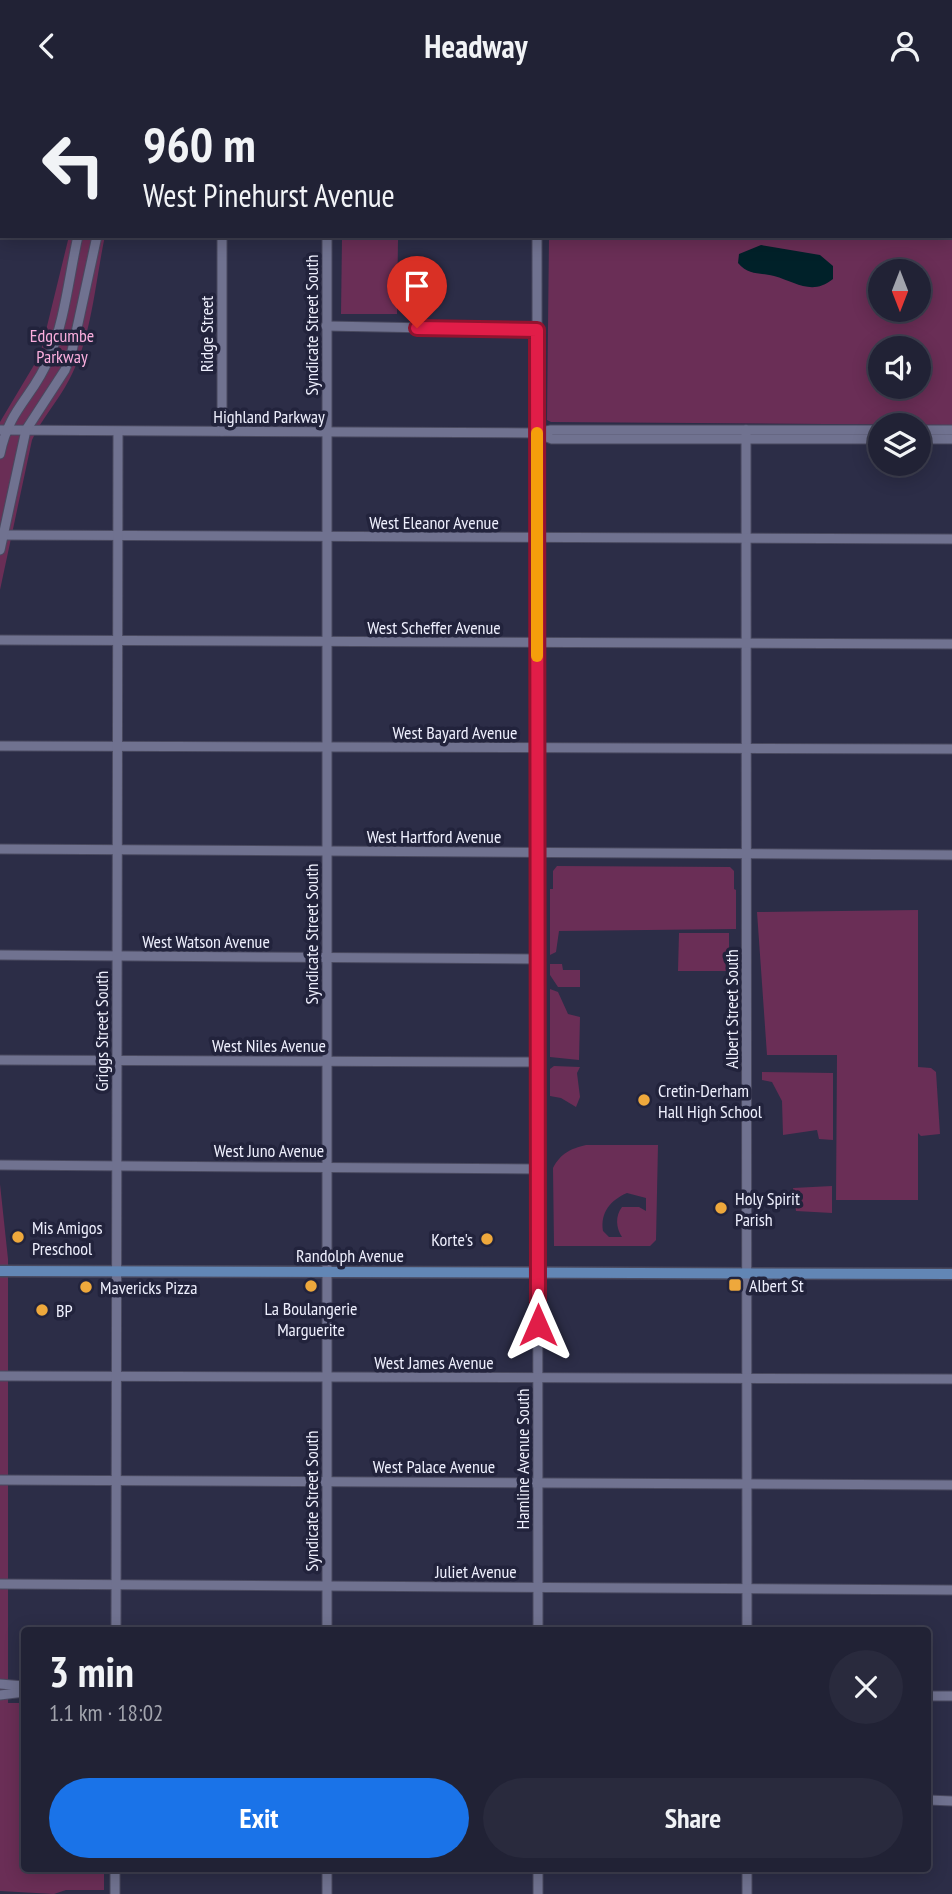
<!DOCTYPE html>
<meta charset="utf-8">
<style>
body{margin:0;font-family:"PT Sans Narrow",sans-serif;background:#292a3d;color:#f1f3f6;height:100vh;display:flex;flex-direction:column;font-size:26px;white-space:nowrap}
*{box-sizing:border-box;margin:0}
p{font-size:23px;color:#a2a4ad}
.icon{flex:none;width:38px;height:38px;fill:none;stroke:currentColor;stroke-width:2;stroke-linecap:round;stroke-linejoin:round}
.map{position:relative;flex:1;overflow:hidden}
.details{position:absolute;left:21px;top:1536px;width:910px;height:245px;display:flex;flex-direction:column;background:#212235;border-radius:7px;box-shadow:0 4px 18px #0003,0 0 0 2px #3e3f50}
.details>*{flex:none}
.top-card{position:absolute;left:0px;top:0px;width:952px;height:147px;box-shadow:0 4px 18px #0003,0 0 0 2px #3e3f50;background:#212235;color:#f1f3f6;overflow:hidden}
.needle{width:46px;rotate:180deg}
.buttons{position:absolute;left:868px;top:168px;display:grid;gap:14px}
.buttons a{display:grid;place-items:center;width:63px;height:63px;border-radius:50%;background:#212235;box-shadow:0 4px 18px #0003,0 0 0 2px #3e3f50;font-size:35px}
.pin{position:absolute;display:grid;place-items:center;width:60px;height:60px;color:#fff;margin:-72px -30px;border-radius:50% 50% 50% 0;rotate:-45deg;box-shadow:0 0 7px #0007}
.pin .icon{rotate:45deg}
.me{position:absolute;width:77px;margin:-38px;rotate:0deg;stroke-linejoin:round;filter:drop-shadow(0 0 5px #0008)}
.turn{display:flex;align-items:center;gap:24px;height:147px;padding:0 28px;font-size:32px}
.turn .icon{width:91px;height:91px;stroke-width:2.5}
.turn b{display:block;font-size:49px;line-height:60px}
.round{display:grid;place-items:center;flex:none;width:74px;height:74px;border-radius:37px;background:#292a3d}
.overview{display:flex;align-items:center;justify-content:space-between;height:119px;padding:0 28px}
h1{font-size:42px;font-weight:800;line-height:52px}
.action{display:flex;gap:14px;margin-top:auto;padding:14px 28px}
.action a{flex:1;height:80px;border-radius:42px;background:#1a73e8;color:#fff;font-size:28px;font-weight:800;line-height:80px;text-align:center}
.action a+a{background:#292a3d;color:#f1f3f6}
header{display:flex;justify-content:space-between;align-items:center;height:91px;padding:0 28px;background:#212235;font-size:32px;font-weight:800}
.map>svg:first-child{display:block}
.green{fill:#6a2e56;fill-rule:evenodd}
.water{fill:#002129}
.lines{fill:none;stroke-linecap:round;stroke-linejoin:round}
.minor-casing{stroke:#49495f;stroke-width:11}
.major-casing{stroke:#49495f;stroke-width:13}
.minor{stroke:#707290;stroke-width:9}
.major{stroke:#6286b5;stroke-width:10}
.route-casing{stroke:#92132f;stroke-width:18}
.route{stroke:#e11d48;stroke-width:12}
.slow{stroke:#f59e0b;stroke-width:12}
.poi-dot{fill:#eea83c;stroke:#22233c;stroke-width:2.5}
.labels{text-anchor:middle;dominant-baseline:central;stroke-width:7;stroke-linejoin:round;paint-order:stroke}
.street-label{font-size:18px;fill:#eeeffd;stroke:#22233c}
.park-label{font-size:18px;fill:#faaedd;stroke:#22233c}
.poi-label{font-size:18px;fill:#eeeffd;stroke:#22233c;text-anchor:start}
</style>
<header><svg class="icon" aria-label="back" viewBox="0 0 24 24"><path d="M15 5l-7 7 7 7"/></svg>Headway<svg class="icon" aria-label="person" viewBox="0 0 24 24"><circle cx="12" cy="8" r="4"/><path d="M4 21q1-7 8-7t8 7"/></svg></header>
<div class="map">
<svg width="952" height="1803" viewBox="0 0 952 1803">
<rect width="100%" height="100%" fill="#2c2d47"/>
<!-- green -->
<g class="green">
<path d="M549,0H952V334L551,331L547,329L549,145H950V2ZM880,180H919V219H880ZM880,257H919V296H880Z"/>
<path d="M69,145H105C95,191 92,247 69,289C58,310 42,327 32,349L0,499V331L40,264Z"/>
<polygon points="342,148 398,149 397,223 341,223"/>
<polygon points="557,775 730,776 734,780 734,798 736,799 736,838 559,840 556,861 550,864 550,798 553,798 553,780"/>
<polygon points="918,819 918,976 931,977 936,981 940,1043 921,1045 918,1042 918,1109 836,1109 837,964 767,964 757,821"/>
<polygon points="679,842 729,842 729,880 678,880"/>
<polygon points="550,873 562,873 563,879 580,879 580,896 558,896 550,884"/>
<polygon points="550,898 558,901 568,923 580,926 579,969 550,966"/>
<polygon points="554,975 580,976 577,982 580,1006 576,1016 561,1007 550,1005 550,978"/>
<polygon points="762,981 833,982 833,1049 819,1048 817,1039 783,1044 782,1010 772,991 762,989"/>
<path d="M586,1054H658L656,1149L650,1155H554L553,1077C561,1062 570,1058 586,1054ZM627,1102L646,1107V1120L639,1116H622C615,1125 616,1137 622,1146H609L603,1140C600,1121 611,1109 627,1102Z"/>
<polygon points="0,1093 8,1168 8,1612 24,1612 24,1778 104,1778 104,1799 66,1799 54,1803 0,1800"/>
<polygon points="832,1095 832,1122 796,1120 793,1097"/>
</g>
<!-- water -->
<path class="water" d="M761,154L820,164L833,175V188C812,205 796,191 774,185C759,181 749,185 738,172L739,163Z"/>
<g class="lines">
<defs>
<g id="minor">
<polyline points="326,0 326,2"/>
<polyline points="537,0 537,2"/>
<polyline points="156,2 156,0"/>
<polyline points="176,2 177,0"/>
<polyline points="222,2 222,0"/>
<polyline points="537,145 538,1540"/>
<polyline points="326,235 537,239"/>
<polyline points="0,339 537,342 551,339 880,339"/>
<polyline points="746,339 747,1540"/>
<polyline points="919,339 952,339"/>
<polyline points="222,340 222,145"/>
<polyline points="539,343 552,348 880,348"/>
<polyline points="919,348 952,348"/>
<path d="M0,363C9,317 34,305 49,267C65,229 69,185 78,145"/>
<polyline points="0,444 952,448"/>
<polyline points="0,459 26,339 65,279 72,260 97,145"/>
<polyline points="0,549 952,553"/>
<polyline points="0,655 952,658"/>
<polyline points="0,758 952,764"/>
<polyline points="0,864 538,868"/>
<polyline points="0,969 538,971"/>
<polyline points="0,1074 538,1078"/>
<polyline points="0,1285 952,1288"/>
<polyline points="0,1389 952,1394"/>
<polyline points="0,1493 952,1499"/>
<polyline points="116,1540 118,341"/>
<polyline points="327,1540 327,145"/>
<polyline points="0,1593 24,1595"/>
<polyline points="0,1604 24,1601"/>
<polyline points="928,1605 952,1605"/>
<polyline points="928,1709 952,1710"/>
<polyline points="327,1778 327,1803"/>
<polyline points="538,1778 538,1803"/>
<polyline points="747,1778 747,1803"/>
<polyline points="115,1803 115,1778"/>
</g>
<polyline id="major" points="0,1180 952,1183"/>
</defs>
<!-- minor casing -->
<use href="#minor" class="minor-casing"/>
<!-- major casing -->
<use href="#major" class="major-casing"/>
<!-- minor -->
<use href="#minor" class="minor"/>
<!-- major -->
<use href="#major" class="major"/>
</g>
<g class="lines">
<defs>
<polyline id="route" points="417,237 537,239 538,1234"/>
</defs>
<!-- route casing -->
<use href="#route" class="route-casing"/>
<!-- route -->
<use href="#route" class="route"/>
<!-- slow -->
<polyline class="slow" points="537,342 537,565"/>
</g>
<!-- markers -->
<g class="poi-dot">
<circle cx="644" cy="1009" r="7"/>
<circle cx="721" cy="1117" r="7"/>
<circle cx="18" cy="1146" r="7"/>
<circle cx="487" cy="1148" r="7"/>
<rect x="728" y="1187" width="14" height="14" rx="3.5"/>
<circle cx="311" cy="1195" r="7"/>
<circle cx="86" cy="1196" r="7"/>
<circle cx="42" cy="1219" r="7"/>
</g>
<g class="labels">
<!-- street labels -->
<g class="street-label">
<text transform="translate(311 234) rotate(-90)">Syndicate Street South</text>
<text transform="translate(206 243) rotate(-90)">Ridge Street</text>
<text x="269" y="325">Highland Parkway</text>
<text x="434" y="431">West Eleanor Avenue</text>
<text x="434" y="536">West Scheffer Avenue</text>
<text x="455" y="641">West Bayard Avenue</text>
<text x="434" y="745">West Hartford Avenue</text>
<text transform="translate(311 843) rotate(-90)">Syndicate Street South</text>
<text x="206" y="850">West Watson Avenue</text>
<text transform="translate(731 918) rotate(-90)">Albert Street South</text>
<text transform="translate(101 940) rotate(-90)">Griggs Street South</text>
<text x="269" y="954">West Niles Avenue</text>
<text x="269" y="1059">West Juno Avenue</text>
<text x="350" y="1164">Randolph Avenue</text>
<text x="434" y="1271">West James Avenue</text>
<text transform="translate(522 1368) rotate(-90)">Hamline Avenue South</text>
<text x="434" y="1375">West Palace Avenue</text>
<text transform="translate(311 1410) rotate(-90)">Syndicate Street South</text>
<text x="476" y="1480">Juliet Avenue</text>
</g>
<!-- park labels -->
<g class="park-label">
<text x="62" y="244">Edgcumbe<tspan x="62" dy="21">Parkway</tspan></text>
</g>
<!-- poi labels -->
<g class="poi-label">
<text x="658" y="999">Cretin-Derham<tspan x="658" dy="21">Hall High School</tspan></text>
<text x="735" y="1107">Holy Spirit<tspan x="735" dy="21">Parish</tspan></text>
<text x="32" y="1136">Mis Amigos<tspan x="32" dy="21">Preschool</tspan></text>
<text x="473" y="1148" text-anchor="end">Korte's</text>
<text x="749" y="1194">Albert St</text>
<text x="100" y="1196">Mavericks Pizza</text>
<text x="311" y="1217" text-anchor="middle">La Boulangerie<tspan x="311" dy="21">Marguerite</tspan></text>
<text x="56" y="1219">BP</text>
</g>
</g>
</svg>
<div class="buttons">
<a><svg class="needle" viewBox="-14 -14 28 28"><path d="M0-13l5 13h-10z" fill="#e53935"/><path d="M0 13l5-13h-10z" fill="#a2a4ad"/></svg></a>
<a><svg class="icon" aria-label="sound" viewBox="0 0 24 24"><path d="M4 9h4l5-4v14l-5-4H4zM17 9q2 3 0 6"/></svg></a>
<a><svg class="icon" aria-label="layers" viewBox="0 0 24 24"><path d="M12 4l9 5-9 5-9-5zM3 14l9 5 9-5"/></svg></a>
</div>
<div class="pin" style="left:417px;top:237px;background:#d93025"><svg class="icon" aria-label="arrive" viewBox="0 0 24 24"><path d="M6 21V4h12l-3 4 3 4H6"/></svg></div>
<svg class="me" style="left:538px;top:1234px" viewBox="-20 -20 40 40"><path d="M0-17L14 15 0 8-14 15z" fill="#e11d48" stroke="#fff" stroke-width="4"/></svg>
<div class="top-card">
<div class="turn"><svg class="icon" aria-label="left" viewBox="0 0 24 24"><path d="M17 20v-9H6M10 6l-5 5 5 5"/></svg><div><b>960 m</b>West Pinehurst Avenue</div></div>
</div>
<section class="details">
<div class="overview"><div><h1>3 min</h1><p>1.1 km · 18:02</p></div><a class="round"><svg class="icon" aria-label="close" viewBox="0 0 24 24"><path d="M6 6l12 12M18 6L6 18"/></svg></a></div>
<div class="action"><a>Exit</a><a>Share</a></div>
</section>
</div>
